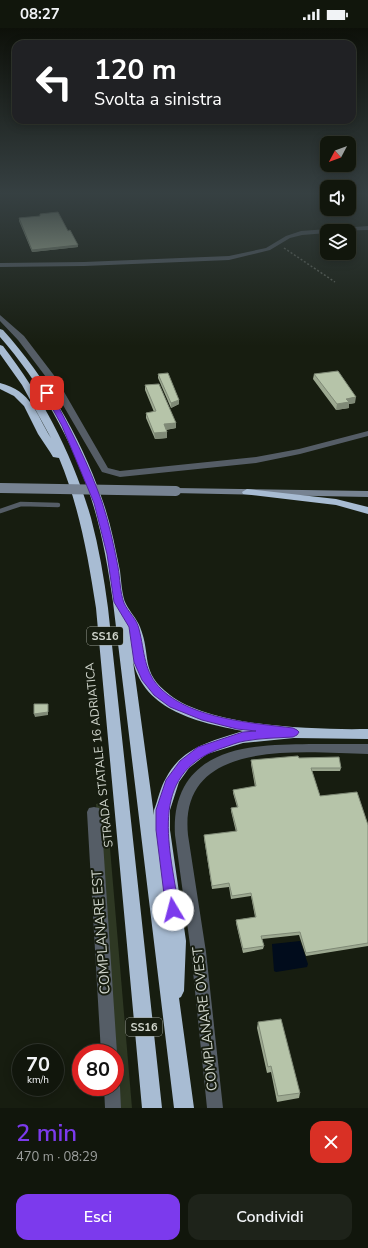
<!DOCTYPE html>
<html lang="it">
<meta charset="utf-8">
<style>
body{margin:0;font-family:"Nunito Sans",sans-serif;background:#1e231a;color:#f1f3f6;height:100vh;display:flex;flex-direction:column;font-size:15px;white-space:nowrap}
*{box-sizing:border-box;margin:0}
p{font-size:13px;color:#9c9f9d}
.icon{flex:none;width:22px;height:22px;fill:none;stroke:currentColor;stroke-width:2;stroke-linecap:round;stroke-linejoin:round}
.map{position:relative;height:1080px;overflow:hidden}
.sheet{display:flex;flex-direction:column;background:#11160c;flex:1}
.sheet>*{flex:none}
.hud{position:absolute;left:12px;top:12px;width:344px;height:84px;border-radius:12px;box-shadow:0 2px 10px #0003,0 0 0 1px #30352d;background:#202124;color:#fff;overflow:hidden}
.needle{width:26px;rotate:229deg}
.tools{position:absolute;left:320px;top:108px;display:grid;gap:8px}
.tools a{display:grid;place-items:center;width:36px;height:36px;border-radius:8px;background:#11160c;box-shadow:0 2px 10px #0003,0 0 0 1px #30352d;font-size:20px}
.speed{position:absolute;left:12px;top:1016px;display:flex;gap:8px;font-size:20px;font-weight:700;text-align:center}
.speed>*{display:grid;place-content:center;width:52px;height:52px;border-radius:50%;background:#11160c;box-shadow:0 2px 10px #0003,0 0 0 1px #30352d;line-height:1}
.speed small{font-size:10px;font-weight:400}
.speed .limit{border:6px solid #d22;background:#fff;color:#111}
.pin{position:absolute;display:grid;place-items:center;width:34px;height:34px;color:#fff;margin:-17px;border-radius:8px;box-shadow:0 2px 6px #0006}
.me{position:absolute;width:44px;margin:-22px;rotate:352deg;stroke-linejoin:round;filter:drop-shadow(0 0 3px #0008)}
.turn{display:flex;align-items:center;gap:14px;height:84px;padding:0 16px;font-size:18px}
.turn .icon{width:52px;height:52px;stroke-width:2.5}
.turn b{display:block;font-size:28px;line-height:34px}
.round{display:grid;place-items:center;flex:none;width:42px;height:42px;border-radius:12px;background:#1e231a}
.head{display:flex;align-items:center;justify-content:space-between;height:68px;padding:0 16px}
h1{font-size:24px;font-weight:600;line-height:30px;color:#7c3aed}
.primary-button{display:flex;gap:8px;margin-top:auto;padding:8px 16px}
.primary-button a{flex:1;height:46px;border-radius:12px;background:#7c3aed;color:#fff;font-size:16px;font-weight:600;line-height:46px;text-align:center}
.primary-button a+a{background:#1e231a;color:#f1f3f6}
.status{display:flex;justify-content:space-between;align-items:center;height:28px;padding:0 20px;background:#11160c;direction:ltr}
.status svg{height:11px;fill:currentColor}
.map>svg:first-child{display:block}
.green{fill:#2e3823}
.water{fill:#010c1c}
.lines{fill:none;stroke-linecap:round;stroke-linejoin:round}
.path{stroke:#62685d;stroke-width:1.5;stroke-dasharray:2 2;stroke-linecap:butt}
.lane{stroke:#555d66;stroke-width:4.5}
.street{fill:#555d66;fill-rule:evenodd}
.secondary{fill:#778392;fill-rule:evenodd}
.highway{fill:#a8bcd3;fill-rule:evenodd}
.secondary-bridge{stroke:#778392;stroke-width:10}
.wall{fill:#9da991}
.shaded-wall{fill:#7f8976}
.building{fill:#b6c4a9;stroke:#7f8976}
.route{fill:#7c3aed;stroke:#51269a}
.labels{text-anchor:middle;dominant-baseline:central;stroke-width:4;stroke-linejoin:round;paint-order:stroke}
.shield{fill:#171d10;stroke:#9a9f95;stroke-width:1}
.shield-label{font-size:11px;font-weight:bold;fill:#d2d7ce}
.street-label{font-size:12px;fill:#d2d7ce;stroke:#171d10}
.near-street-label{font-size:14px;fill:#d2d7ce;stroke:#171d10}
</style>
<div class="status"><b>08:27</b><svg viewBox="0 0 49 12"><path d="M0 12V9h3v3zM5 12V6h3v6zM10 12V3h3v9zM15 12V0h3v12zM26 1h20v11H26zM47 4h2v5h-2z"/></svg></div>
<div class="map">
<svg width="368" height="1080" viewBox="0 0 368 1080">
<rect width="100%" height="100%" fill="#171d10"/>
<!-- green -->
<polygon class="green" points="106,773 132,1080 120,1080 96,776"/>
<!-- water -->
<polygon class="water" points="300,913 308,936 307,939 276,944 274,943 272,916"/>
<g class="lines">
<!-- path -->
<g class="path">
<polyline points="366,166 368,168"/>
<polyline points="284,220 335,254"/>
</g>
<!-- lane -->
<polyline class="lane" points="0,483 21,476 58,477"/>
<!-- street -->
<g class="street">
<polygon points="368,198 368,202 327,203 327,205 302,207 290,210 270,222 229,232 84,238 0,239 0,235 84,234 229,228 266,220 286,208 301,203"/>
<polygon points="0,287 24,308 56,350 108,440 120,443 256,429 299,421 368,403 368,408 300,426 256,435 120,449 102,444 49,353 18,312 0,293"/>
<path d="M309,716H368V726C305,725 178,708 188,807L206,924L223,1080H207L191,924L175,807C174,790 176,774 184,759C208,716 265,717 309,716Z"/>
<polygon points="94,779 99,780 101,784 117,1025 115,1030 115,1025 101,1025 87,784 89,780"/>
<polygon points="115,1052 118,1053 120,1059 121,1080 105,1080 104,1059 115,1059"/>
</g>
<!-- secondary -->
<polygon class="secondary" points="176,460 368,463 368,469 173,465 171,463"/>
<!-- highway -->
<g class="highway">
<path d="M0,301L3,302C46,350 80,408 101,468C110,492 115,518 120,543C121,551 122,569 126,576C130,584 137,591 140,599C152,629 139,643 170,667C211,699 317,702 368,701V711L294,710L243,715L207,726L189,740L179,754L170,782V802L186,913L184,963L181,969L179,970L194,1080H174L113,574C108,539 102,504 91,470C73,414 39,353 0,309ZM133,633C144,683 200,695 243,703C212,713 182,719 166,750C160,760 158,772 154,782V787Z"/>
<path d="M0,317L3,318C43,370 73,427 91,490C99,520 104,550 108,580L162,1080H142L96,580C88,528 79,478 59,430L53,429L50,424L38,406L24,378L14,368L0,361V355C32,363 36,386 51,410L22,357L0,326Z"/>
<polygon points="247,461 336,471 368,479 368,486 336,477 243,466 242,464"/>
</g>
<!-- secondary-bridge -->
<polyline class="secondary-bridge" points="1,460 176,463"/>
</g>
<!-- wall -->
<g class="wall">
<polygon points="40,186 68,203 78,219 32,224 19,193 19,190 40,189"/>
<polygon points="158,346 179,372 179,376 171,380 158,350"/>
<polygon points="314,346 355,375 349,376 349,380 336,382 313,351"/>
<polygon points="145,357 176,400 166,402 167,404 167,410 155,411 146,390 146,385 154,384 145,362"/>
<polygon points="299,730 341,740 340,743 312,743 320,768 368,797 368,918 306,928 299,907 262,911 264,918 263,921 243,925 236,895 236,892 255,889 251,868 231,871 229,859 212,861 204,810 204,807 236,804 231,783 231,780 237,779 233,765 233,762 255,759 251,736 251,732"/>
<polygon points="258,994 300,1065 299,1070 277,1074 271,1044 267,1045 257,1000"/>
</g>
<!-- shaded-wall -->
<g class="shaded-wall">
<polygon points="78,217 78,219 32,224 32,222"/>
<polygon points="356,369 355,375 349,376 349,380 336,382 337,376 346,371"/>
<polygon points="179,372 179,376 171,380 171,375"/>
<polygon points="176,395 176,400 164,402 164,396"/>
<polygon points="167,404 167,410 155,411 154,405"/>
<polygon points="48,676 48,687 35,689 34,686"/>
</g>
<!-- building -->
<g class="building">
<polygon points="58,184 68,203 70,202 78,217 32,222 19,190 40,188 40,186"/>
<polygon points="338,343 356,369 346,371 349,374 337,376 314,346"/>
<polygon points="168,345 179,372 171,375 158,346"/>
<polygon points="159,356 176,395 164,396 167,404 154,405 146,385 156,383 145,357"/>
<polygon points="34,676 48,676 48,684 34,686"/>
<polygon points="298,728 299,730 339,729 341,740 311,740 320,768 357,764 368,797 368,915 306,925 300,904 261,908 264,918 243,921 236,892 256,889 251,865 232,868 229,855 212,858 204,807 237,803 231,780 238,779 233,762 256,758 251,732"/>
<polygon points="281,991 300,1065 278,1068 271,1038 268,1039 258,994"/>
</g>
<!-- sky -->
<linearGradient id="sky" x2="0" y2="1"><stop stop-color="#0d1009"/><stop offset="0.52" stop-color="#364042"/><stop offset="1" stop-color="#364042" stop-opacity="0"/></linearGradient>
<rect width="368" height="318" fill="url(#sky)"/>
<!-- route -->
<path class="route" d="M47,363L51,365C70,400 89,437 102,474C109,495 114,518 118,539C120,550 120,564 124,575C128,584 137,591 139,601C145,624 143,644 162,662C193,691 252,695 293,700L297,702L299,704L297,707L293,709C277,710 261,710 245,713C237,714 229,718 222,720C145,746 171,822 179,882L177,887L173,888L168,887L166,882L156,802V782L166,752L180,733L198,719L243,704L256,703L237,701L202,692L170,679L154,667L142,652L134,634L129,599L114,574L107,526L94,475L62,398L44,365Z"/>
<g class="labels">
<!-- shield labels -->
<g class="shield">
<rect x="87" y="599" width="36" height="18" rx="3"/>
<rect x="126" y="990" width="36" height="18" rx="3"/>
</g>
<g class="shield-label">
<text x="105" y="608">SS16</text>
<text x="144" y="999">SS16</text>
</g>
<!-- street labels -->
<g class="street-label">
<text transform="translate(99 727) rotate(-96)">STRADA STATALE 16 ADRIATICA</text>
</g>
<!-- near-street labels -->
<g class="near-street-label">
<text transform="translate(101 904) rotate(-94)">COMPLANARE EST</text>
<text transform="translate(205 991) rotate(-96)">COMPLANARE OVEST</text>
</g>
</g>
</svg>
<div class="tools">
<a><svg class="needle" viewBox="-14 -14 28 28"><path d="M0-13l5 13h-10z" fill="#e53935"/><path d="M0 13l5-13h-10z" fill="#9c9f9d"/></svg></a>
<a><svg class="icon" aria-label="sound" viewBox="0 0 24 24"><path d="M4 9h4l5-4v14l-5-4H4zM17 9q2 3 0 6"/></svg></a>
<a><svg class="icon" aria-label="layers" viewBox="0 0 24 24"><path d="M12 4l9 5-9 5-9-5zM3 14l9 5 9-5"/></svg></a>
</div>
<div class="speed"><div>70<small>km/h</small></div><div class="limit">80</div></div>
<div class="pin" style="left:47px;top:365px;background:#d93025"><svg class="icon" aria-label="arrive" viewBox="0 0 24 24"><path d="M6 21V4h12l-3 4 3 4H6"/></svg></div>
<svg class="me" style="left:173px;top:882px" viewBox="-20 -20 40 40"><circle r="19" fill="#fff"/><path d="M0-13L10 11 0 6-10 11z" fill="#7c3aed"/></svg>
<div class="hud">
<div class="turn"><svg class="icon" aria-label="left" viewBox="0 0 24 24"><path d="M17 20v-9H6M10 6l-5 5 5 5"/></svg><div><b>120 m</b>Svolta a sinistra</div></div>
</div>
</div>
<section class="sheet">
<div class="head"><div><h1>2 min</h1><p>470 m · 08:29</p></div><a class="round" style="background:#d93025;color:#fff"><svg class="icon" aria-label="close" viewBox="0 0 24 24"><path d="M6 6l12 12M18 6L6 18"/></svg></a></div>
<div class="primary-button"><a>Esci</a><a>Condividi</a></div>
</section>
